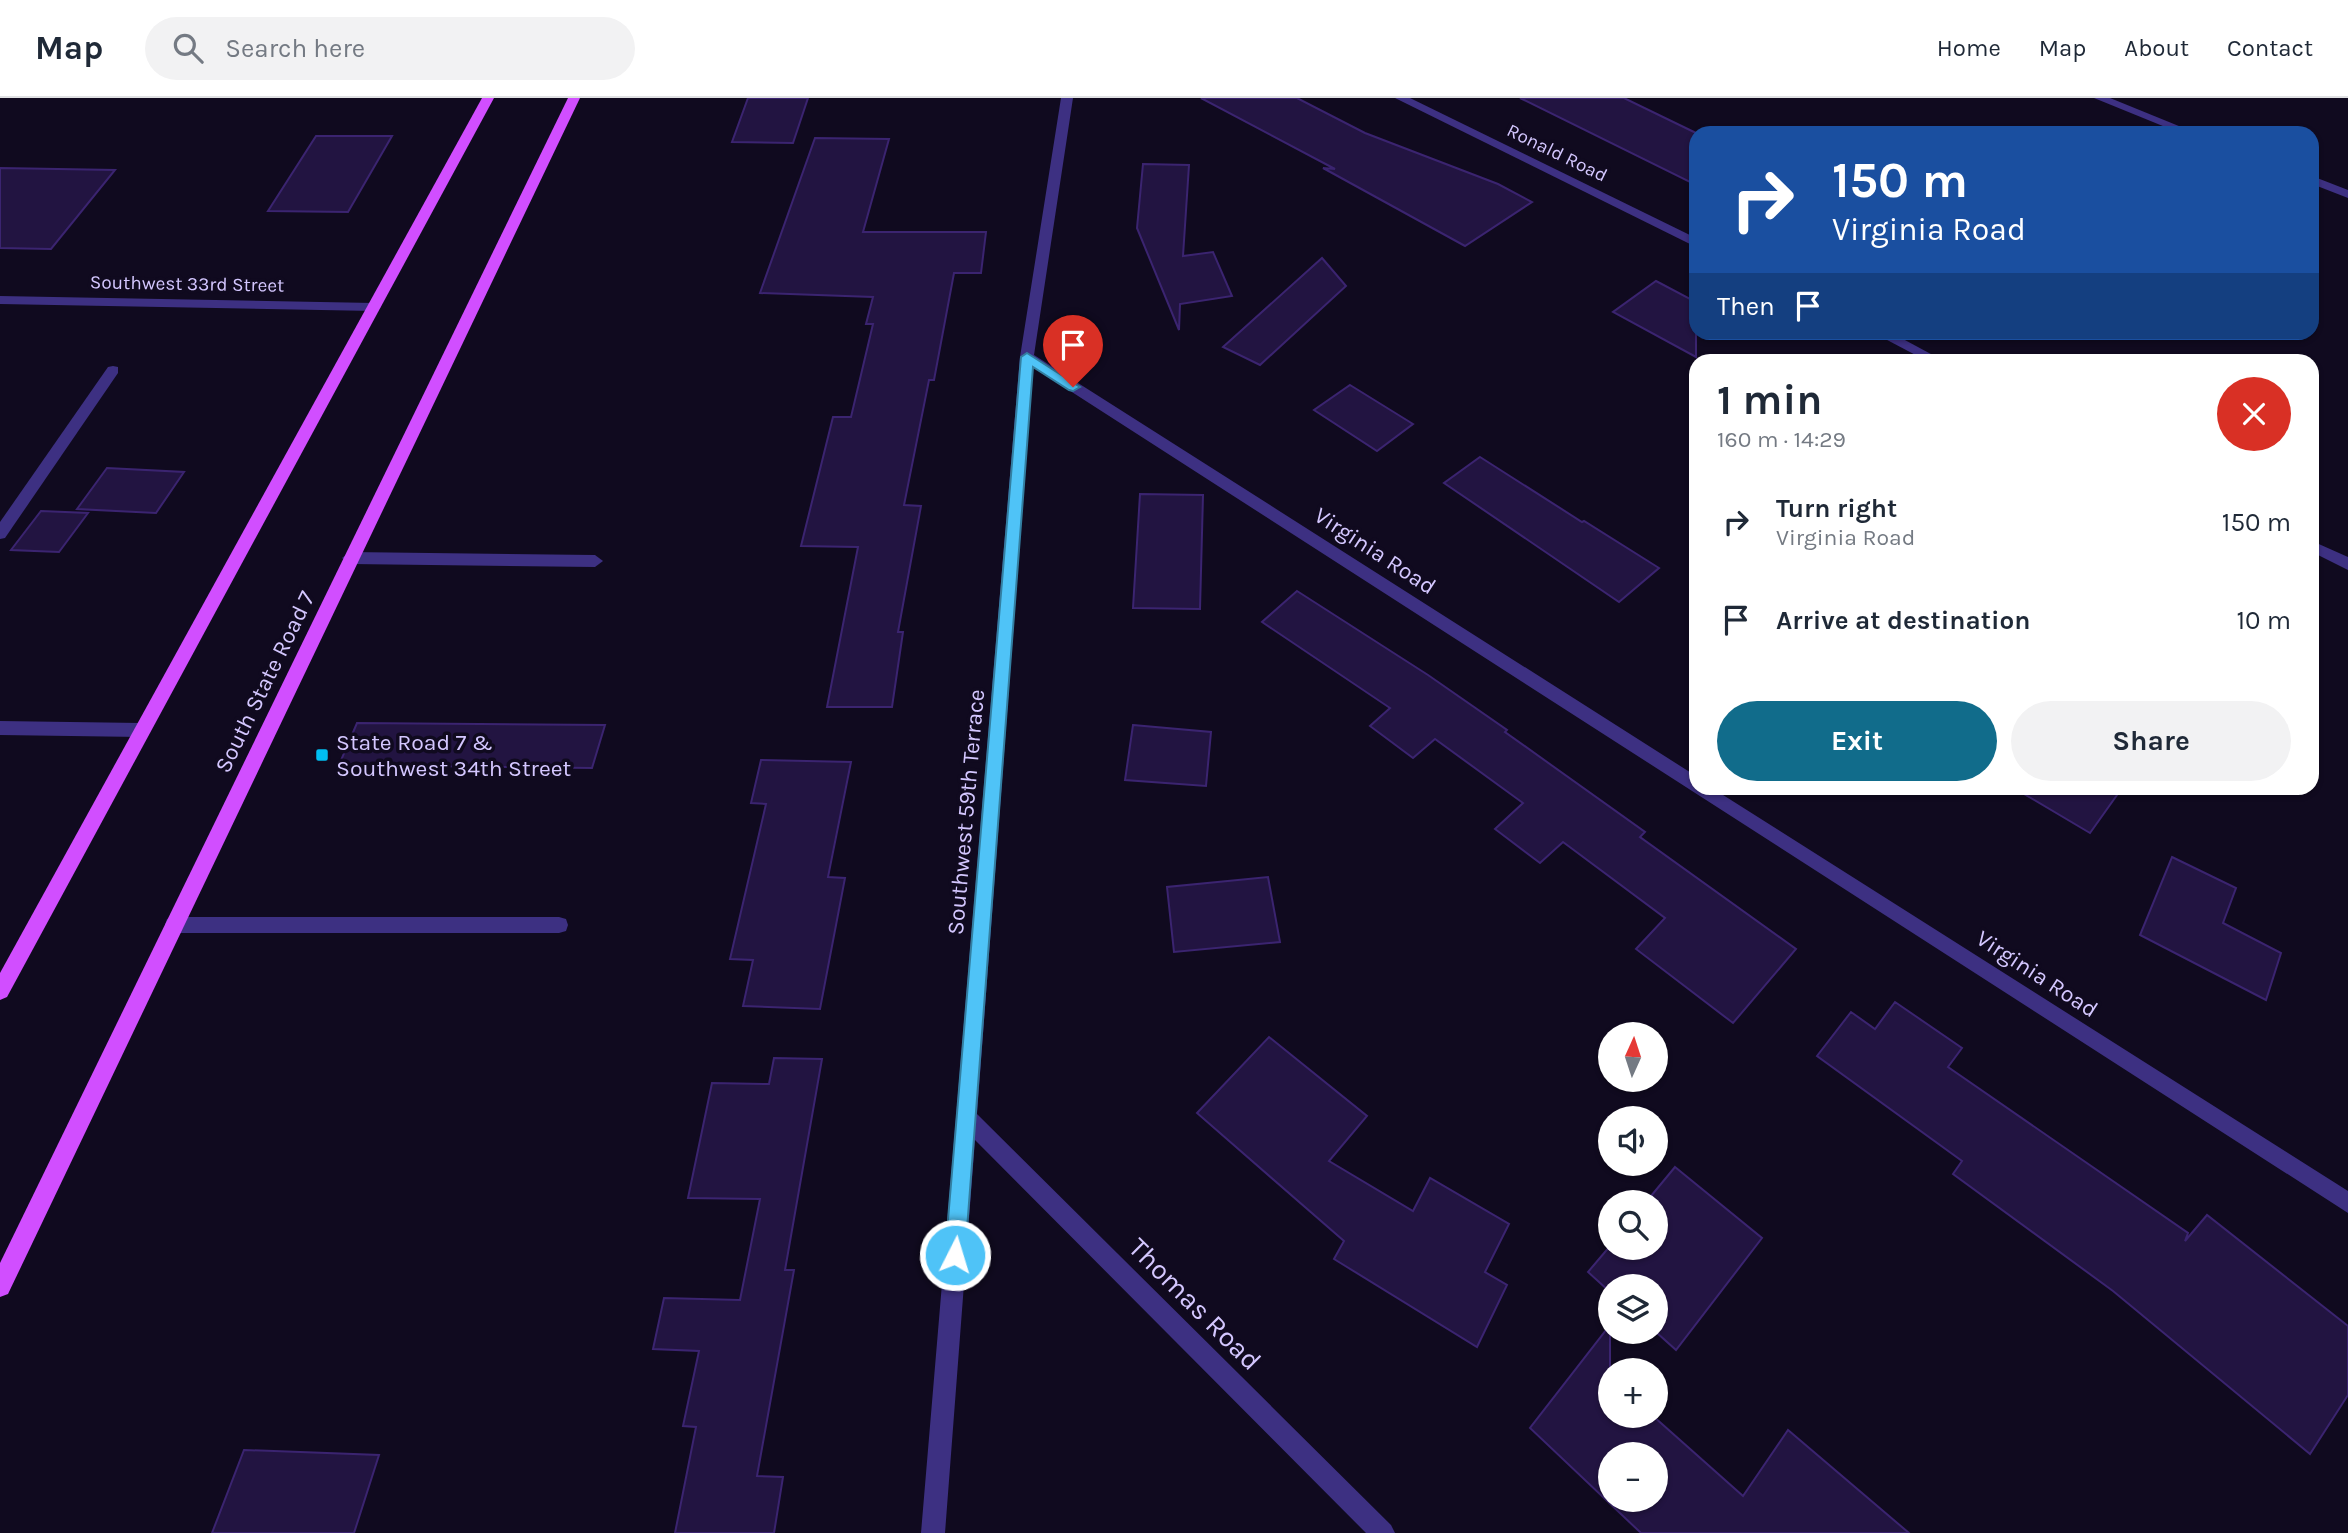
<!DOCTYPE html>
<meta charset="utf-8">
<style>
body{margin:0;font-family:Karla,sans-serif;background:#f2f2f3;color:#1f2937;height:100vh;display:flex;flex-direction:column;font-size:26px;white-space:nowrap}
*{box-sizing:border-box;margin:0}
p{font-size:23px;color:#747a83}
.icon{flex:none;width:38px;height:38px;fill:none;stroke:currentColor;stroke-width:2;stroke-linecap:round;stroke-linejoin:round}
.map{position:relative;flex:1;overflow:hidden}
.details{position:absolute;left:1689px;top:256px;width:630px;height:441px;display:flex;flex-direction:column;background:#fff;border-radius:21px;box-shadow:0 2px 5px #0004}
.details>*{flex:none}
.top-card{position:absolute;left:1689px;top:28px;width:630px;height:214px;border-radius:21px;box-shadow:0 2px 5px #0004;background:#1a4fa0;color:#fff;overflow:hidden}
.needle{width:46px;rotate:3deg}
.fabs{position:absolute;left:1598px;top:924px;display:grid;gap:14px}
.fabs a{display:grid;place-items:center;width:70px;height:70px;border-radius:50%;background:#fff;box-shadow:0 2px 5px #0004;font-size:35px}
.pin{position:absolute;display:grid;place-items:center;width:60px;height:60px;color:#fff;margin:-72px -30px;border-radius:50% 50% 50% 0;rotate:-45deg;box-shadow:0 0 7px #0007}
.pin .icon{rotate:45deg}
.me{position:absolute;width:77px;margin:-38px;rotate:5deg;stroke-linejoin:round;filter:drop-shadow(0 0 5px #0008)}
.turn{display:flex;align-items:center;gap:24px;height:147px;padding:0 28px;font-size:32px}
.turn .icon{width:91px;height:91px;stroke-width:2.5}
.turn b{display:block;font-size:49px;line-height:60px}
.then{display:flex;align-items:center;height:66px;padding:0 28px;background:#0003;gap:14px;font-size:26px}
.round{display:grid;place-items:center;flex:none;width:74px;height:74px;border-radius:37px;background:#f2f2f3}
.summary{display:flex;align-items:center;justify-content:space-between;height:119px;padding:0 28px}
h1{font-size:42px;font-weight:700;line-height:52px}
.action{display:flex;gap:14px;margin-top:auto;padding:14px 28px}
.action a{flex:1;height:80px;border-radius:42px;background:#116c8b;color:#fff;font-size:28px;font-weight:700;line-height:80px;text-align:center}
.action a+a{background:#f2f2f3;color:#1f2937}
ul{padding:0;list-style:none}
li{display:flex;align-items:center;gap:21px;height:98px;padding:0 28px}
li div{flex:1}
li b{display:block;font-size:26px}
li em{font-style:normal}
header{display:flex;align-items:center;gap:42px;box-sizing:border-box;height:98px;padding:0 35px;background:#fff;border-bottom:2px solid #e0e1e3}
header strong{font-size:33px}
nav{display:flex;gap:38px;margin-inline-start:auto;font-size:24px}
.search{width:490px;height:63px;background:#f2f2f3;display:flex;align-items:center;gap:18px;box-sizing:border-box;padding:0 24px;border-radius:38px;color:#747a83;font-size:26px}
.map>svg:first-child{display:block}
.building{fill:#221441;stroke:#3b2470;stroke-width:2;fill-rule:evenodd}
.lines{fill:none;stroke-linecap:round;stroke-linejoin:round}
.lane{fill:#3d3082;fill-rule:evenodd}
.street{fill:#3d3082;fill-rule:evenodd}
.primary{fill:#d14eff;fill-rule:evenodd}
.route{fill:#4fc3f7;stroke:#337fa1;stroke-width:2}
.poi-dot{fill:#00bff2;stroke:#100a1f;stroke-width:2.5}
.labels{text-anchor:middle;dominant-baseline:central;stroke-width:7;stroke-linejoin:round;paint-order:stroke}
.far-street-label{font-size:19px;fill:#d4c7ff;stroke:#100a1f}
.street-label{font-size:23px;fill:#d4c7ff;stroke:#100a1f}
.poi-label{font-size:23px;fill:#d4c7ff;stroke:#100a1f;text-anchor:start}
.near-street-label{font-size:28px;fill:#d4c7ff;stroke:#100a1f}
</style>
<header>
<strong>Map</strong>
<div class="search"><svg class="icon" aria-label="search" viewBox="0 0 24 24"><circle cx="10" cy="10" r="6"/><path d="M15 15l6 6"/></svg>Search here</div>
<nav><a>Home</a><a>Map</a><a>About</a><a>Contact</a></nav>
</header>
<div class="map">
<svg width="2348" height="1435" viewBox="0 0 2348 1435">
<rect width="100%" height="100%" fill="#100a1f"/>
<!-- building -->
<g class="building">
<polygon points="748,0 808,0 793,45 732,44"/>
<polygon points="1201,0 1297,0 1365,35 1498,86 1532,104 1465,148 1323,70 1335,71"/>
<polygon points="1520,0 1624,0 1696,35 1696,87"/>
<polygon points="316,38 392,38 348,114 268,113"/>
<polygon points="815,40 889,41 863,134 986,134 981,175 954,175 934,282 929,282 904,407 921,408 898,534 903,534 892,609 827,609 858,449 801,448 833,319 851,319 873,226 866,226 873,199 760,195"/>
<polygon points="1143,66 1189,67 1183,158 1213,154 1232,198 1180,206 1179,232 1137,130"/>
<polygon points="0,70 115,72 51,151 0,150"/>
<polygon points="1322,160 1346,188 1260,267 1223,249"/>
<polygon points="1656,183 1696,204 1696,259 1613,214"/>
<polygon points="1350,287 1413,326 1377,353 1314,312"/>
<polygon points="1480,359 1582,424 1584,423 1659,470 1619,504 1444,385"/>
<polygon points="107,370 184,374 156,415 77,411"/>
<polygon points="1140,396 1203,397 1200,511 1133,510"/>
<polygon points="41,413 88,415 59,454 11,452"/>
<polygon points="1297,493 1428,577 1507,632 1505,634 1645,734 1640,739 1796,851 1733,925 1636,851 1665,820 1563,744 1540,765 1495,731 1523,705 1435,641 1413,660 1370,628 1390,610 1262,524"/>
<polygon points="357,625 605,627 592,670 339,667"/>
<polygon points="1133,627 1211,634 1206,688 1125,682"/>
<polygon points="761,662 851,664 828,779 845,780 820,911 743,908 753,862 730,861 766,706 751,705"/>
<polygon points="2014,690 2122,690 2090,735"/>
<polygon points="2172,759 2236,790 2223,825 2281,855 2266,902 2140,837"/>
<polygon points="1268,779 1280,844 1174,854 1167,789"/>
<polygon points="1895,904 1962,950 1948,969 2188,1135 2185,1143 2207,1117 2348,1228 2348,1297 2310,1356 2113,1193 1953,1076 1962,1063 1817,958 1851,914 1875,931"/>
<polygon points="1269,939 1367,1018 1329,1063 1413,1113 1430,1080 1509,1126 1485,1174 1507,1187 1477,1249 1334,1161 1344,1143 1197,1015"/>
<polygon points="774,960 822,961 785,1172 794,1172 757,1378 783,1379 774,1435 675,1435 696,1329 683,1328 699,1253 653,1251 664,1200 740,1202 760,1101 688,1100 712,985 769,986"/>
<polygon points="1675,1069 1762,1140 1676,1252 1656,1234 1656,1188 1610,1188 1610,1194 1588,1174 1610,1148 1610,1150 1656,1150 1656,1104 1646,1104"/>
<path d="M1610,1227V1318H1653L1743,1398L1788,1332L1909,1435H1641L1530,1330ZM1610,1356H1656V1402H1610Z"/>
<polygon points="244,1352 379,1357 354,1435 212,1435"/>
</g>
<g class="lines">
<!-- lane -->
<g class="lane">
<polygon points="113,268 118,269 118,275 5,440 0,441 0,424 108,269"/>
<polygon points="350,454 595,457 603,463 595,469 350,466 342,460"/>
<polygon points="174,819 559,819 566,821 568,827 566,833 559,835 174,835 167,833 165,827 167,821"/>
</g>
<!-- street -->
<g class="street">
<polygon points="1061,0 1073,0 1034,257 1696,678 1696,690 1712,690 2348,1093 2348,1115 1033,269 977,1016 1391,1427 1395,1435 1366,1435 975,1042 945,1435 921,1435 1020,259"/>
<polygon points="1395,0 1410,0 1696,140 1696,149"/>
<polygon points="2094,0 2110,0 2196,35 2180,35"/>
<polygon points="2312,78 2348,92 2348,100 2312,86"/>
<polygon points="0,198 374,205 381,209 374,213 0,206"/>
<polygon points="1872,234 1890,234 1942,262 1925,262"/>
<polygon points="2312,443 2348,459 2348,472 2312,454"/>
<polygon points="0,623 141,625 147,627 149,632 147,637 141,639 0,637"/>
</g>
<!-- primary -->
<g class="primary">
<polygon points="482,0 494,0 7,899 0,902 0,875"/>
<polygon points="568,0 580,0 8,1196 0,1199 0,1165"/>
</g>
</g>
<!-- route -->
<polygon class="route" points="1027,255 1080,289 1073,293 1069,292 1033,269 965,1157 962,1164 955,1167 948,1164 945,1157 1021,259"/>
<!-- markers -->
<rect class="poi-dot" x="315" y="650" width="14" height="14" rx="3.5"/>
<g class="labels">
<!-- far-street labels -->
<g class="far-street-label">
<text transform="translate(1557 55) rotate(26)">Ronald Road</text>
<text transform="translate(187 186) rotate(1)">Southwest 33rd Street</text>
</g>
<!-- street labels -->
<g class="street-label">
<text transform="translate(1375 453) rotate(33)">Virginia Road</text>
<text transform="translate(265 584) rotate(-64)">South State Road 7</text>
<text transform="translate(966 714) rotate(-85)">Southwest 59th Terrace</text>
<text transform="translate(2037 876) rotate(33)">Virginia Road</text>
</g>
<!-- poi labels -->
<g class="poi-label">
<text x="336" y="644">State Road 7 &amp;<tspan x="336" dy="26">Southwest 34th Street</tspan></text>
</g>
<!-- near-street labels -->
<g class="near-street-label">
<text transform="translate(1195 1206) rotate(45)">Thomas Road</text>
</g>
</g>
</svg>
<div class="fabs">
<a><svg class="needle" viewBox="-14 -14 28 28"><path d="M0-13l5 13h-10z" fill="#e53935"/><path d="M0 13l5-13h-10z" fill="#747a83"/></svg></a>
<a><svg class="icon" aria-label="sound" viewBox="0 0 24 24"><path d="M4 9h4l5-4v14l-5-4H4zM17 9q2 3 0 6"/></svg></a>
<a><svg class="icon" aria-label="search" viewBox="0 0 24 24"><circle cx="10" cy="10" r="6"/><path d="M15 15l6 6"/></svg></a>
<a><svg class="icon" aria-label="layers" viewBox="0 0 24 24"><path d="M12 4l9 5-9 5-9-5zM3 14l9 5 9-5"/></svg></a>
<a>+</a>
<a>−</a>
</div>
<div class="pin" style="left:1073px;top:289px;background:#d93025"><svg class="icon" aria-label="arrive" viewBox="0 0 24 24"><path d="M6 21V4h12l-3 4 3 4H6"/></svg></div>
<svg class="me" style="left:955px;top:1157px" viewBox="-20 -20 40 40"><circle r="17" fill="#4fc3f7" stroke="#fff" stroke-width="3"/><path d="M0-11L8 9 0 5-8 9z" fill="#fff"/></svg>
<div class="top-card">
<div class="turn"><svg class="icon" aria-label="right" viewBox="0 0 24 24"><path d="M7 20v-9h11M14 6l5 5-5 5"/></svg><div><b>150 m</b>Virginia Road</div></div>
<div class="then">Then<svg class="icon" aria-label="arrive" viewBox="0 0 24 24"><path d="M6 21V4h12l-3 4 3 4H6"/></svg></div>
</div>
<section class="details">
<div class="summary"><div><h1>1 min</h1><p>160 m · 14:29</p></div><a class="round" style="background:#d93025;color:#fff"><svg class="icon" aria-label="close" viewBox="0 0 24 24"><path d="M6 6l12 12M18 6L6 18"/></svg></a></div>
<ul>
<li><svg class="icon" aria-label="right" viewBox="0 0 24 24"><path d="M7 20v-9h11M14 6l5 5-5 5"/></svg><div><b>Turn right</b><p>Virginia Road</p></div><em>150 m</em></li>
<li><svg class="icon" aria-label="arrive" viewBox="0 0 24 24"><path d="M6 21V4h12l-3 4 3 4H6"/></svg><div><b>Arrive at destination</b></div><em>10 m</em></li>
</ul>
<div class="action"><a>Exit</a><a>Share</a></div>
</section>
</div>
